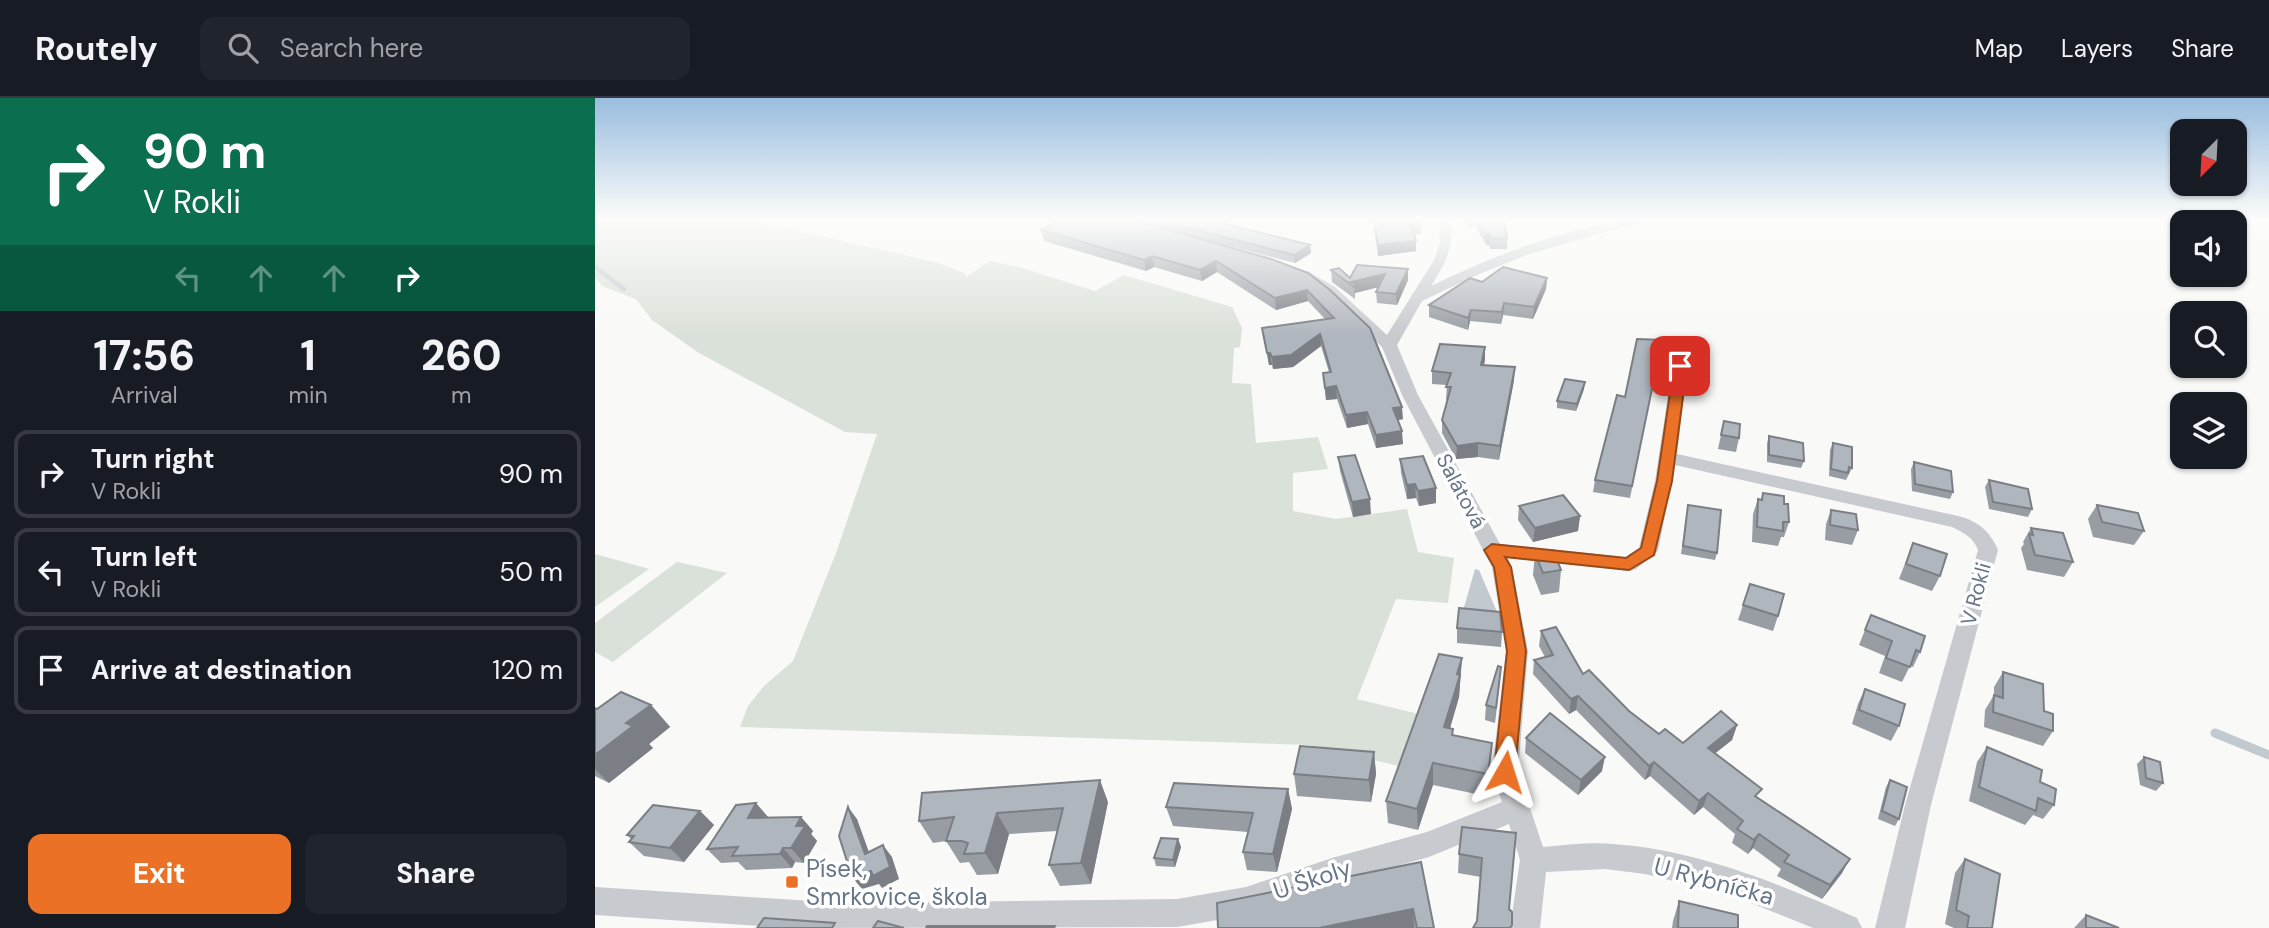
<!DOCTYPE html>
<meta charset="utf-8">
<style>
body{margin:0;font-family:"DM Sans",sans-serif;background:#20242c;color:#f1f3f6;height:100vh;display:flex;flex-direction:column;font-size:26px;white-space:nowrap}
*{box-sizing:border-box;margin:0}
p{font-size:23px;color:#9ea1a6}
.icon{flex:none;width:38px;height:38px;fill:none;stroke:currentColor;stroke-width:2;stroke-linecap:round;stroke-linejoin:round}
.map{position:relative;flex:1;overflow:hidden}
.details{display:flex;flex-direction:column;background:#171b24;width:595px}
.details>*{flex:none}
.banner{background:#0b6e4f;color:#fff;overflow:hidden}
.needle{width:46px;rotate:204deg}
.buttons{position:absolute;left:1575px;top:21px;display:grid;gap:14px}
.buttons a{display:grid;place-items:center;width:77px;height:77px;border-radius:14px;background:#171b24;box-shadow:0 2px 5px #0004;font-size:35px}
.pin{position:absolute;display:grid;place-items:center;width:60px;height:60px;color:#fff;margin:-30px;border-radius:14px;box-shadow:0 4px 10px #0006}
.me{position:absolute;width:77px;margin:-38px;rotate:6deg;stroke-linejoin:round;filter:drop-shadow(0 0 5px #0008)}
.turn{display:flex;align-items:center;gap:24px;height:147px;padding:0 28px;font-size:32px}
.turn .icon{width:91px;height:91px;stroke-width:2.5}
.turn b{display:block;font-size:49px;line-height:60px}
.lanes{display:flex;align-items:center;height:66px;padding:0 28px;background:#0003;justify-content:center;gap:35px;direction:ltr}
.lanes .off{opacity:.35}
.eta{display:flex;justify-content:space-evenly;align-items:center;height:119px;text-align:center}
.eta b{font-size:42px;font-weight:800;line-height:49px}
.action{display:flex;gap:14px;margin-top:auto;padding:14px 28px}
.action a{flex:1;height:80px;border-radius:14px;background:#ea7126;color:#fff;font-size:28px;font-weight:800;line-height:80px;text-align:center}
.action a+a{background:#20242c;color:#f1f3f6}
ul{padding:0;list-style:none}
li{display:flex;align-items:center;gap:21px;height:88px;margin:0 14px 10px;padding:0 14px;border:4px solid #363941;border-radius:14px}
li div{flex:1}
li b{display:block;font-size:26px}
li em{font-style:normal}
header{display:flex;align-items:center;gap:42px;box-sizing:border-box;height:98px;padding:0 35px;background:#171b24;border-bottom:2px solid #363941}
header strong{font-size:33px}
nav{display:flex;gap:38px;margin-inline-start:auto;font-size:24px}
.search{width:490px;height:63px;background:#20242c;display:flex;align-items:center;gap:18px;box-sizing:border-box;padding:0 24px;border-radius:14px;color:#9ea1a6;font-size:26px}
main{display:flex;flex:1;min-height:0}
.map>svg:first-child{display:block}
.green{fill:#dae1d8}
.water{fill:#c2cad0}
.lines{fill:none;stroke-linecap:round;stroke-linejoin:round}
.stream-far1{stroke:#c2cad0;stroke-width:4.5}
.stream{stroke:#c2cad0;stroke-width:9}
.minor{fill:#c7cace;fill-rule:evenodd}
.wall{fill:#979da3}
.shaded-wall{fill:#7b7f85}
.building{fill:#b0b6be;stroke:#7b7f85;stroke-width:2}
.route{fill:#ea7126;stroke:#984919;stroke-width:2}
.poi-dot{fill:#ea7126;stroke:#fff;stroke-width:2.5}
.labels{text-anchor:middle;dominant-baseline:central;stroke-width:7;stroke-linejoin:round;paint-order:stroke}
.street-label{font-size:21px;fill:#677589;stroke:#fff}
.near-poi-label{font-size:24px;fill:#677589;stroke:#fff;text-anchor:start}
.near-street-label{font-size:24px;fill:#677589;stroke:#fff}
</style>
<header>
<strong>Routely</strong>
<div class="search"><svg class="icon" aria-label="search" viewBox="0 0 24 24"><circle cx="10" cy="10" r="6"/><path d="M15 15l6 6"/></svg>Search here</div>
<nav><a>Map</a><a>Layers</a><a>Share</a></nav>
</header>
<main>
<section class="details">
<div class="banner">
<div class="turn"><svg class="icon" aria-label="right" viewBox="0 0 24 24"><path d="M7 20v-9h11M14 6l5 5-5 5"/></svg><div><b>90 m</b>V Rokli</div></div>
<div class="lanes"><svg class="icon off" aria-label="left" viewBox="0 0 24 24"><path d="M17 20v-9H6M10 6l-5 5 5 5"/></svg><svg class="icon off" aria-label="ahead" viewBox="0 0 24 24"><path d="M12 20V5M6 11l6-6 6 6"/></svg><svg class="icon off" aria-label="ahead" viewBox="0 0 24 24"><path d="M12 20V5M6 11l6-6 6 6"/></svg><svg class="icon" aria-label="right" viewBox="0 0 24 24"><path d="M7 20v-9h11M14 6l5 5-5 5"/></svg></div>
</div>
<div class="eta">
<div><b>17:56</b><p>Arrival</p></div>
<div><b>1</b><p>min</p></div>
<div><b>260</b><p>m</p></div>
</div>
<ul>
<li><svg class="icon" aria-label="right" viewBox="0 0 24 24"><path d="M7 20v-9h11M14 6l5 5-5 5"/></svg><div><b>Turn right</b><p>V Rokli</p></div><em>90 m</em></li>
<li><svg class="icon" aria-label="left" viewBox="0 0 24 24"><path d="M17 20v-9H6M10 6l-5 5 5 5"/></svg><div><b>Turn left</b><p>V Rokli</p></div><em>50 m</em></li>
<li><svg class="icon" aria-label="arrive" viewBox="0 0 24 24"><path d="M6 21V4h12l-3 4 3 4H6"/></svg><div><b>Arrive at destination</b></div><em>120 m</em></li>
</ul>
<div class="action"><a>Exit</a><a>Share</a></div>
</section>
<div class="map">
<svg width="1674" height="830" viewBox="0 0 1674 830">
<rect width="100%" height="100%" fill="#f9f9f7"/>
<!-- green -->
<g class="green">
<polygon points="0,123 160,123 344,165 371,176 370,180 394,163 424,169 500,193 529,177 637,209 647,230 645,249 639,250 637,285 656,286 661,345 723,339 733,371 698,375 698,413 741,421 812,411 823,454 859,460 853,505 801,501 762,601 828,617 808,669 714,647 145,629 153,608 169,588 198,563 241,455 282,336 250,334 104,255 57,222 41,201 7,188 0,179"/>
<polygon points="0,456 54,471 0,509"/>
<polygon points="82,464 132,475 18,564 0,554 0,525"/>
</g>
<!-- water -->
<polygon class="water" points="880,471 884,472 902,514 868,513"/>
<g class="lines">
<!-- stream-far1 -->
<polyline class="stream-far1" points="0,169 29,191"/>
<!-- stream -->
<polyline class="stream" points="1620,635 1674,657"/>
<!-- minor -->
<path class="minor" d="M844,123H856C858,152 851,164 836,188C892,161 987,121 1049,123L934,156L882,177L827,203L802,247L823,297L905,446L1030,459L1044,450L1060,383L1081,245L1088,241L1095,245L1082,356L1363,418C1383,423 1395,433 1403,452L1336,707L1310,830H1280L1310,707L1383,452C1378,439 1369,435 1357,429L1080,367L1063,453L1041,471L1034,473L913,460L917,469L933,553L923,674L948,749C971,747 995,744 1018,746C1104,752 1184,786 1262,820L1267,830H1218L1139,798L1050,776L1010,771L951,774L945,830H915L925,762L914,726L834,759L737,786L651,817L582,829L196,830L0,817V789L248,805L582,801L651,789L737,760L832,734L907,704L897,674L911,553L897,469L807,297L787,249L730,195L702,177L709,173L714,174L740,189L792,237L839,162L845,145Z"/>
</g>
<!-- wall -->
<g class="wall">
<polygon points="466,123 618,123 715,147 716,155 700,165 580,134 713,175 808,321 803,322 808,346 781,350 773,326 752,330 742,301 731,302 728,275 734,274 726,248 698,269 678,271 677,267 674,267 667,230 730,221 713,203 681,212 622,174 607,183 559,169 551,173 449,143 446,132"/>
<polygon points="778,123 825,123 826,136 819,136 821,143 821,153 783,158"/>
<polygon points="873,123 909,123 912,140 912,151 895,151 894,147 891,147 880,128 874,129"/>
<polygon points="736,172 755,180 813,182 802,207 782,205 781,194 784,189 760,195 760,201 737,184"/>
<polygon points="952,180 951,191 938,221 908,217 906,226 875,223 873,232 834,219 834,207 887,184"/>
<polygon points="1067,242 1035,400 998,394 1000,382 1030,299"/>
<polygon points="890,262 889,267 919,282 904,362 883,359 861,361 847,335 847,322 852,302 851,302 852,287 837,286 837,273"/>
<polygon points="989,291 981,313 962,310 962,303"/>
<polygon points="1129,323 1144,340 1141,354 1123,351"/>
<polygon points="1174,338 1209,363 1206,370 1172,364 1172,345"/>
<polygon points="1238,345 1257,370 1251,382 1234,378 1235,352"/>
<polygon points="743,359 776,416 758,419 745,373"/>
<polygon points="805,361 841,390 841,405 824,408 821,400 812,401 806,375"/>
<polygon points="1319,364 1358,394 1355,401 1317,393 1316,371"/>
<polygon points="1394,382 1437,411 1433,419 1394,411 1390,389"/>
<polygon points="1168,395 1189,406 1194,424 1189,439 1186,439 1183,448 1157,444 1158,416 1163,401 1166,402"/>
<polygon points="1093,407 1122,455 1120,462 1086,456"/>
<polygon points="1502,407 1549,433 1539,447 1498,439 1493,421"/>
<polygon points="924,408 985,418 983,433 938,444 923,422"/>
<polygon points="1236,412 1263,432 1257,447 1230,442 1231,426"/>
<polygon points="1436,430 1478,464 1469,479 1432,472 1426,450 1429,446 1428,444"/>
<polygon points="1318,445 1345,478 1337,493 1304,481"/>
<polygon points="940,455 966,472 964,494 946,497 938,477"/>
<polygon points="1155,486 1183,518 1178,533 1143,522"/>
<polygon points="1276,517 1325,554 1318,569 1315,568 1307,584 1284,575 1290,558 1264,547"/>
<polygon points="862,530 907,534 906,549 862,545"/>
<polygon points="946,533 988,576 1064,636 1088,645 1142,627 1137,642 1120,655 1163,700 1247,775 1227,801 1182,778 1186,771 1158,750 1153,756 1137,745 1140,736 1108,709 1099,717 1055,678 1050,682 981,612 974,616 938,576 939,562 950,559 944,548"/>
<polygon points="867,560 864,599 855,630 858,638 897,645 891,698 838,687 823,732 793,725 791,703"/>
<polygon points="1408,574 1449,613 1458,633 1448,648 1389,629 1390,612 1399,597 1399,589"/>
<polygon points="905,584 900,625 890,622 891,607"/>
<polygon points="1270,591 1304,628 1296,643 1257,626 1263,606"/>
<polygon points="56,607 75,629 54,646 58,650 14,685 0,678 0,610 2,611"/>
<polygon points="931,640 1007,673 983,697 930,655"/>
<polygon points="1392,649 1445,684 1459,707 1448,721 1438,717 1430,727 1374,703 1382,664"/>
<polygon points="779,654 781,676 776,704 702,698 699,676"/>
<polygon points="1549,659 1568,685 1561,693 1545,687 1542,666"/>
<polygon points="1295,682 1304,721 1300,728 1283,721 1291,689"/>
<polygon points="693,691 697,711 682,774 652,772 648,754 653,734 578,728 571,709"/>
<polygon points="513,704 496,786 465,788 454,767 462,733 414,736 403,776 382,777 374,764 365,765 351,743 338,745 324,723"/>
<polygon points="105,713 119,727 89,764 49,758 34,744 36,741 32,737"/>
<polygon points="206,719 218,733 216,736 222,743 209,765 200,764 197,770 151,772 143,764 126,765 112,751 173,720"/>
<polygon points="921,735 914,811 917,814 916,830 878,830 882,823 886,779 863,775 864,756"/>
<polygon points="583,741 586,749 580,769 561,768 559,760"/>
<polygon points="1370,761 1397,830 1359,830 1350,826 1360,775"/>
<polygon points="826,764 839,830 623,830"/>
<polygon points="1084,803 1143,830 1077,830 1078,823"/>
<polygon points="1491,817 1524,830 1479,830"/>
</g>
<!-- shaded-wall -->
<g class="shaded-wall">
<polygon points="894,136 894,147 891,147 891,137"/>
<polygon points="821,143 821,153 783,158 783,147"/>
<polygon points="715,147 716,155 700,165 699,157"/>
<polygon points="557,158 559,169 551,173 549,162"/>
<polygon points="621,163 622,174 607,183 605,172"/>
<polygon points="813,171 813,182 802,207 801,196"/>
<polygon points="790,176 791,187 760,195 760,201 759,189 756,184"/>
<polygon points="952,180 951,191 938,221 939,209"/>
<polygon points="712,192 713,203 681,212 680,200"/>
<polygon points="909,205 908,217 906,226 907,214"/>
<polygon points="876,212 875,223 873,232 873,220"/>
<polygon points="725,236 726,248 698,269 678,271 677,259"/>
<polygon points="890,249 890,262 886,279 886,267"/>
<polygon points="672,255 675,255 677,267 674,267"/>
<polygon points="920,269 919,282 904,362 905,348"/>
<polygon points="990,284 989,291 981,313 982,306"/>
<polygon points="741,288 742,301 731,302 730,290"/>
<polygon points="807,309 808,321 799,323 798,310"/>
<polygon points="772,314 773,326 752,330 751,317"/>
<polygon points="807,333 808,346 781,350 781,337"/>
<polygon points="883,345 883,359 861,361 862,348"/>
<polygon points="820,386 821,400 812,401 812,387"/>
<polygon points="841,390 841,405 824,408 823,393"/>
<polygon points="775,401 776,416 758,419 757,404"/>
<polygon points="985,418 983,433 938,444 940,430"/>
<polygon points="867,560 864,599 849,651 849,629"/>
<polygon points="983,598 981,612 974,616 976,601"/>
<polygon points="56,607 75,629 54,646 58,650 14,685 0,671 0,657 31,625"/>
<polygon points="1142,627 1137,642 1108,665 1113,650"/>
<polygon points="897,645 895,667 891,698 893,676"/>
<polygon points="779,654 781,676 776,704 774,682"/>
<polygon points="1010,659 1007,673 983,697 986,682"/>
<polygon points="1059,664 1055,678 1050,682 1054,668"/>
<polygon points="838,665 838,687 823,732 822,711"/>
<polygon points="505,682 513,704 496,786 486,765"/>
<polygon points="693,691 697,711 682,774 678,756"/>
<polygon points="1113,695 1108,709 1099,717 1104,703"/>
<polygon points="161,705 174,720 153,720"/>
<polygon points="253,709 262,721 279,768 270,756"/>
<polygon points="105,713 119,727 89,764 75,750"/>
<polygon points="402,715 414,736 403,776 390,755"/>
<polygon points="206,719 218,733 216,736 222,743 209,765 196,750 201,728"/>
<polygon points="1164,736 1158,750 1153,756 1159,742"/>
<polygon points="583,741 586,749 580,769 578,762"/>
<polygon points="288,747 297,759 304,781 287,790 284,786 267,791 257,779"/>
<polygon points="188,750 200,764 197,770 185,756"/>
<polygon points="1255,761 1247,775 1227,801 1235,787"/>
<polygon points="818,811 819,830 724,830"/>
</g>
<!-- building -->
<g class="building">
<polygon points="466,123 542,123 676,161 713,175 735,192 775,230 807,309 798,310 807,333 781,337 772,314 751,317 741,288 730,290 728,275 736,274 725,236 696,257 677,259 675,255 672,255 667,230 739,220 712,192 680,200 621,163 605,172 557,158 549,162 446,132"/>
<polygon points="566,123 618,123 715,147 699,157"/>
<polygon points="779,123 825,123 826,126 816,126 821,143 783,147"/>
<polygon points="883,123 909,123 912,140 896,141 894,136 891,137"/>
<polygon points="762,167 813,171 801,196 781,194 790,176 756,184 760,186 759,189 736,172 744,170 755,180"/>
<polygon points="908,169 952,180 939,209 909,205 907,214 876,212 873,220 834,207 875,180 887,184"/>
<polygon points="1042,241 1067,242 1037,388 1000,382 1022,297 1030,299"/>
<polygon points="845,246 890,249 886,267 920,269 905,348 883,345 862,348 847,322 856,289 851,289 856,275 837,273"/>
<polygon points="970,281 990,284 982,306 962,303"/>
<polygon points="1129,323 1145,326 1144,340 1126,337"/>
<polygon points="1174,338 1208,345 1209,363 1174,357"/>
<polygon points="1238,345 1257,349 1257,370 1254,369 1253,375 1236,371"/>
<polygon points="760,357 775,401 757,404 743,359"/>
<polygon points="828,358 841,390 823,393 820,386 812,387 805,361"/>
<polygon points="1319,364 1356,373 1358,394 1320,386"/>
<polygon points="1394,382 1433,391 1437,411 1398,404"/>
<polygon points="1168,395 1189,398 1189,406 1193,406 1194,424 1188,424 1188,433 1162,429 1163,401 1167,402"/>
<polygon points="968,397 985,418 940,430 924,408"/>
<polygon points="1093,407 1126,412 1122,455 1088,448"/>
<polygon points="1502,407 1543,415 1549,433 1507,424"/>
<polygon points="1236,412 1261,416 1263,432 1235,427"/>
<polygon points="1436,430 1468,435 1478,464 1440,457 1434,436 1438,437"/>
<polygon points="1318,445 1352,456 1345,478 1311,466"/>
<polygon points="958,452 966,472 948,475 940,455"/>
<polygon points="1155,486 1189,496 1183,518 1148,507"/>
<polygon points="864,510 905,514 907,534 862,530"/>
<polygon points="1276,517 1330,538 1325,554 1321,552 1315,569 1291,560 1297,543 1270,532"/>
<polygon points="961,529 988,576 994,572 1034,613 1064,636 1070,631 1088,645 1126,613 1142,627 1113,650 1167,691 1160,698 1255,761 1235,787 1189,764 1194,757 1164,736 1159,742 1142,731 1148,723 1113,695 1104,703 1059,664 1054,668 983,598 976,601 939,562 958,557 946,533"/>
<polygon points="844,556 867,560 862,576 865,577 849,629 858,631 857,637 897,645 893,676 838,665 822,711 791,703"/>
<polygon points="903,568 906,569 901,610 891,607"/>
<polygon points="1408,574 1448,586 1449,613 1458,616 1458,633 1398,614 1399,597 1408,600"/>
<polygon points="1270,591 1310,606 1304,628 1264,612"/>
<polygon points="26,594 56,607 31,625 38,628 0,657 0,610 2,611"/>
<polygon points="955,615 1010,659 986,682 931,640"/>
<polygon points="705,648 779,654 774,682 699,676"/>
<polygon points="1392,649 1447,672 1445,684 1461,691 1459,707 1443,700 1441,713 1384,689"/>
<polygon points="1549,659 1565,664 1568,685 1551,680"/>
<polygon points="505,682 486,765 454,767 468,710 402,715 390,755 369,756 373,745 367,743 351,743 359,719 324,723 327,695"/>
<polygon points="1295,682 1312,689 1304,721 1287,713"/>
<polygon points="579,685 693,691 678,756 648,754 658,715 571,709"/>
<polygon points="161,705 153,720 206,719 201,728 210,728 196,750 188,750 185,756 137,758 143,749 112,751 141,707"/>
<polygon points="58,707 105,713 75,750 34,744 39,738 32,737"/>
<polygon points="253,709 270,756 288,747 295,769 278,778 276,773 257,779 244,738"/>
<polygon points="867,729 921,735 914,811 917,814 917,827 915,830 878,830 882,823 887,760 864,756"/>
<polygon points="566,740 583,741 578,762 559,760"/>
<polygon points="1370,761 1405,776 1397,830 1372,830 1374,818 1361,812"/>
<polygon points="826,764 839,830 822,830 818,811 724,830 623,830 622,805"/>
<polygon points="1084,803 1143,817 1143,830 1083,830"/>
<polygon points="1491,817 1524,830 1491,830"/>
<polygon points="169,820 240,825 237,830 162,830"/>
<polygon points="283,823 309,830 278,830"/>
<polygon points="332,828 460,828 459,830 331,830"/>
</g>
<!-- sky -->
<linearGradient id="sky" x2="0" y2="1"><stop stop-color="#99bdde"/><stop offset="0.51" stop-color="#fcfcfb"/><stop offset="1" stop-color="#fcfcfb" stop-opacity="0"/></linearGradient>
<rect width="1674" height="239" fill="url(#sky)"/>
<!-- route -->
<polygon class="route" points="1085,264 1092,268 1077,383 1059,457 1034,472 910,459 916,469 931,553 920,674 917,680 910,683 902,680 899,674 912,553 899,469 889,452 897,446 1031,460 1046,450 1062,383 1079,268"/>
<!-- markers -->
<rect class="poi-dot" x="190" y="777" width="14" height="14" rx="3.5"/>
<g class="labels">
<!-- street labels -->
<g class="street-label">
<text transform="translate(866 393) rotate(62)">Salátová</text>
<text transform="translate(1381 496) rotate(-75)">V Rokli</text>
</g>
<!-- near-poi labels -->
<g class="near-poi-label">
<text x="211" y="770">Písek,<tspan x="211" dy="28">Smrkovice, škola</tspan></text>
</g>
<!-- near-street labels -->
<g class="near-street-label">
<text transform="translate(717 781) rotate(-18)">U Školy</text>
<text transform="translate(1119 783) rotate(15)">U Rybníčka</text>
</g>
</g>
</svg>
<div class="buttons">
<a><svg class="needle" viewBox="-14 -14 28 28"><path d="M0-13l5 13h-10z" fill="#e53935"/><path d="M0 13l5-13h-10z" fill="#9ea1a6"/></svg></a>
<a><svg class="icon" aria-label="sound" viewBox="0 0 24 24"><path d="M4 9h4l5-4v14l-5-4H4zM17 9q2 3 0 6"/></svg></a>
<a><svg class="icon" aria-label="search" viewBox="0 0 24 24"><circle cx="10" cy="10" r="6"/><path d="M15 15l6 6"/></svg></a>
<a><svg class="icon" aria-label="layers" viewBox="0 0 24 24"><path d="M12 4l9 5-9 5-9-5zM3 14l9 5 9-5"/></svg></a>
</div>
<div class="pin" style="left:1085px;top:268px;background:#d93025"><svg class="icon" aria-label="arrive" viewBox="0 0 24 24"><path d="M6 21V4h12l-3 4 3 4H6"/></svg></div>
<svg class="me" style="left:910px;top:674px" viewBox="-20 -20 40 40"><path d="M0-17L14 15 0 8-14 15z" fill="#ea7126" stroke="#fff" stroke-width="4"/></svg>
</div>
</main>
